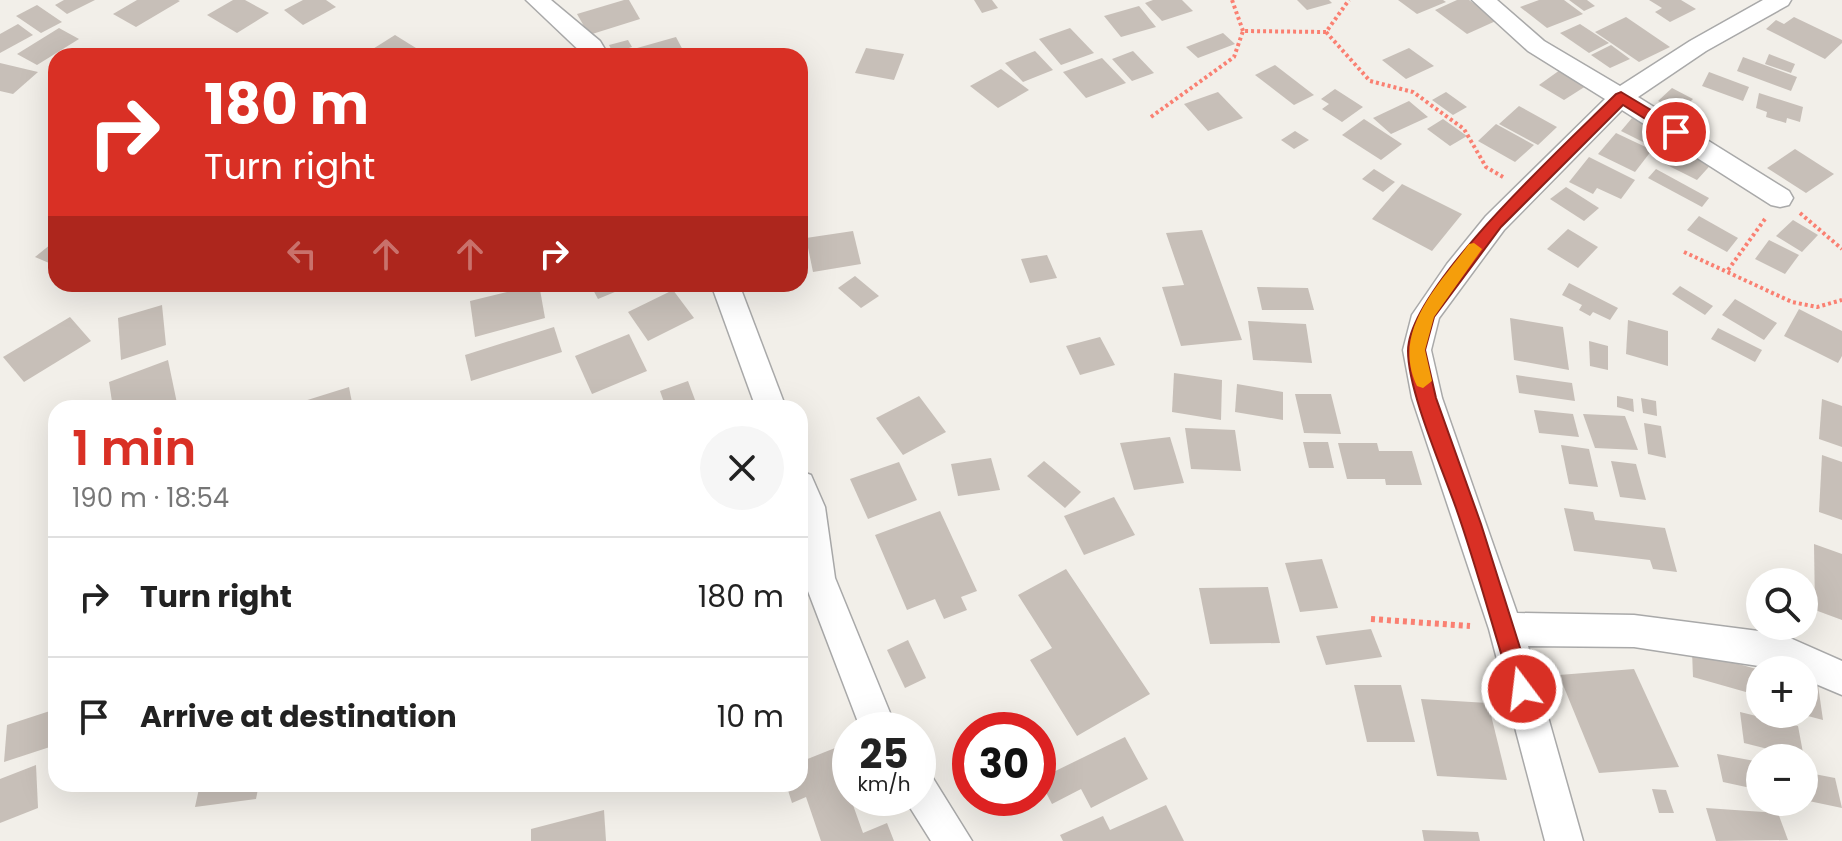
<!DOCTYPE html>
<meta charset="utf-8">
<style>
body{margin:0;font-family:Poppins,sans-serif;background:#f6f6f6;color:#222;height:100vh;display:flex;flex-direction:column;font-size:30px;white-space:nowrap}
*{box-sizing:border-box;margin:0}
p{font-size:26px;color:#767676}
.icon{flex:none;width:44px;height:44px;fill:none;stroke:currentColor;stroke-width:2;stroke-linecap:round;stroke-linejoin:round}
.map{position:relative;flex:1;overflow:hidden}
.details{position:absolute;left:48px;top:400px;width:760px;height:392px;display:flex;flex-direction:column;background:#fff;border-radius:24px;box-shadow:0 8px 32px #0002}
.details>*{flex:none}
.top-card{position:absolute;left:48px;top:48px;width:760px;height:244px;border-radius:24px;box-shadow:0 8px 32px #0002;background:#d93025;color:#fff;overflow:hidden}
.fabs{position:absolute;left:1746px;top:568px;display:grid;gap:16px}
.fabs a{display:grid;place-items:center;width:72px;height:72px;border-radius:50%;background:#fff;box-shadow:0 8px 32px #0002;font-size:40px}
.speed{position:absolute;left:832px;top:712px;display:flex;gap:16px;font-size:40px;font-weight:700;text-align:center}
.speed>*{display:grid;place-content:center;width:104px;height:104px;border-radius:50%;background:#fff;box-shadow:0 8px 32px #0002;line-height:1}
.speed small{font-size:20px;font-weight:400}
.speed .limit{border:12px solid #d22;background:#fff;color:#111}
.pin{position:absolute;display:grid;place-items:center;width:68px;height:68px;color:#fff;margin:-34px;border:4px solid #fff;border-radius:50%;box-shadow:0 2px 8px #0007}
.me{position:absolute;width:88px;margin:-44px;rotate:345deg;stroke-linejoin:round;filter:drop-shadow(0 0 6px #0008)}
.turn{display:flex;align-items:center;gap:28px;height:168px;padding:0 24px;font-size:36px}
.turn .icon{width:104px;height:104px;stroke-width:2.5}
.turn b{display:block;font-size:56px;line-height:68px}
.lanes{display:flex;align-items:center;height:76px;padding:0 24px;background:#0003;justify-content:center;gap:40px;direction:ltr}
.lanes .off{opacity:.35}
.round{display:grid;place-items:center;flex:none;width:84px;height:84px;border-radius:42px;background:#f6f6f6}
.overview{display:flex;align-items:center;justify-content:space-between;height:136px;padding:0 24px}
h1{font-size:48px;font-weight:600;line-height:60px;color:#d93025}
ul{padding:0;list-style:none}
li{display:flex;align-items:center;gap:24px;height:120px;padding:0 24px;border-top:2px solid #e0e0e0}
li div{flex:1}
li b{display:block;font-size:30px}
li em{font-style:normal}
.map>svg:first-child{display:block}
.building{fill:#c7bfb8}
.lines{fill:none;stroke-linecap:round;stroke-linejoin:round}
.street-casing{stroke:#a9a9a9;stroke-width:3}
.path-far1{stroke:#fa8072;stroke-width:4;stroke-dasharray:3 3;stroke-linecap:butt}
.path{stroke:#fa8072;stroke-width:6;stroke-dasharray:4 4;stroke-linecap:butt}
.street{fill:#fff;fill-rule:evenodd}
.route{fill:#d93025;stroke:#8d1f18;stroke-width:2}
.slow{fill:#f59e0b}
</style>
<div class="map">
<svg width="1842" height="841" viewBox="0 0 1842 841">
<rect width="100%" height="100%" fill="#f2efe9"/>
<!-- building -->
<g class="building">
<polygon points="64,0 95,0 67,14 55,5"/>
<polygon points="137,0 178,0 180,1 136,27 113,14"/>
<polygon points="233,0 245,0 269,13 237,33 207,15"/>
<polygon points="303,0 326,0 336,7 303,25 284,10"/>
<polygon points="624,0 629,0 640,19 589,35 577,14"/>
<polygon points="974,0 992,0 998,8 982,13"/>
<polygon points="1153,0 1182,0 1193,11 1162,21 1145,3"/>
<polygon points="1297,0 1329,0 1332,3 1307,10"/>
<polygon points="1398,0 1443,0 1446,2 1417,14"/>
<polygon points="1457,0 1469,0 1498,20 1467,34 1435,10"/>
<polygon points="1539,0 1564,0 1583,14 1547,28 1520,7"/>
<polygon points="1569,0 1587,0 1595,6 1584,11"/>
<polygon points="1649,0 1681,0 1696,9 1670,22 1655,12 1662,8"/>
<polygon points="37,5 62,22 41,33 16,16"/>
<polygon points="1139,6 1156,27 1121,37 1104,16"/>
<polygon points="1626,17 1670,47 1639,62 1595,32"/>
<polygon points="1794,17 1842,40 1842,43 1825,59 1766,29 1776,20 1784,24"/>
<polygon points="18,24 33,35 0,53 0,34"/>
<polygon points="1580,24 1609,43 1589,53 1560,33"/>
<polygon points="59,28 79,39 37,65 17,54"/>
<polygon points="1070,28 1094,53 1061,65 1039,39"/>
<polygon points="1223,33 1235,44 1198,58 1186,47"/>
<polygon points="395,35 424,53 419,56 374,56 368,52"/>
<polygon points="676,37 686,56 633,56 630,50"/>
<polygon points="628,40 632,47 613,53 609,45"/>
<polygon points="1611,45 1630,59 1610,68 1591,55"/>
<polygon points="866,48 904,54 894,80 855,73"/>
<polygon points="1409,48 1434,66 1406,79 1382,60"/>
<polygon points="1035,51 1053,70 1023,82 1005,63"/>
<polygon points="1133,51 1154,73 1132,81 1112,59"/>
<polygon points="1769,54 1795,64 1791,73 1765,64"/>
<polygon points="1743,57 1797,77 1791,91 1737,71"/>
<polygon points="1102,58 1126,83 1086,98 1063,72"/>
<polygon points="0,63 38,72 13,94 0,91"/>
<polygon points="1275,65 1314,95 1294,105 1255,75"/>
<polygon points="1001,69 1029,90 998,108 970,86"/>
<polygon points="1560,70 1586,86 1564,100 1539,85"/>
<polygon points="1709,72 1749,87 1743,101 1702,86"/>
<polygon points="1672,88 1693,99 1680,112 1658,101"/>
<polygon points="1335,89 1363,107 1342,122 1322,109 1329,104 1321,99"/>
<polygon points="1218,92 1243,118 1208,131 1184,104"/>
<polygon points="1446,92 1467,107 1453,115 1432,100"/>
<polygon points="1759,93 1803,107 1800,122 1787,118 1786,123 1766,117 1767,112 1756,108"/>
<polygon points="1409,101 1428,117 1391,134 1373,118"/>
<polygon points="1519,106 1557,127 1538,145 1499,124"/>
<polygon points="1632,118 1671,136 1659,150 1621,131"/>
<polygon points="1364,119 1402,144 1381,160 1342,135"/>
<polygon points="1443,119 1467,136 1450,146 1427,129"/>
<polygon points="1496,124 1534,145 1515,162 1478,141"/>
<polygon points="1295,131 1309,140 1294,149 1281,140"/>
<polygon points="1616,133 1652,150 1635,172 1598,154"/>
<polygon points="1678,139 1716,159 1697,180 1657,160"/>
<polygon points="1795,149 1834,174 1806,193 1767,168"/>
<polygon points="1589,157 1635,180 1621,199 1597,188 1593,194 1569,182"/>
<polygon points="1374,169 1395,182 1383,192 1362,179"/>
<polygon points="1656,169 1709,198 1702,207 1648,178"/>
<polygon points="1402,184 1462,214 1432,251 1372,219"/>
<polygon points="1566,187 1599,208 1584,221 1550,199"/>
<polygon points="1699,216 1738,238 1727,252 1687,230"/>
<polygon points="1793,220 1818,235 1802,252 1776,236"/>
<polygon points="1568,229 1598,247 1578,268 1547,249"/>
<polygon points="1202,230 1242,340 1181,346 1162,287 1184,285 1166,233"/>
<polygon points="853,231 861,264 813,272 806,238"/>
<polygon points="56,240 56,266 35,257"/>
<polygon points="1769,240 1799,255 1785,274 1755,259"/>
<polygon points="1047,255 1057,278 1030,283 1021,259"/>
<polygon points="855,276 879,296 861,308 838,288"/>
<polygon points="1569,283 1618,308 1610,320 1593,312 1590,316 1579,310 1582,305 1562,295"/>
<polygon points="539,284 545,318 475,337 470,301"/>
<polygon points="590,284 634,284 598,299"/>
<polygon points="1680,286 1713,306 1705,315 1672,294"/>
<polygon points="1257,287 1308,288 1314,310 1262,310"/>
<polygon points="673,290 694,318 648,341 628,312"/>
<polygon points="1735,299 1777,323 1764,340 1722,315"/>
<polygon points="162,305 166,345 121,360 118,318"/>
<polygon points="1799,309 1842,331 1842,356 1838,363 1784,336"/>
<polygon points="70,317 91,341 24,382 3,357"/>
<polygon points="1510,318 1563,327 1569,370 1514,360"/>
<polygon points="1628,320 1668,331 1668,366 1626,354"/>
<polygon points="1248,321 1306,324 1312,363 1253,360"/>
<polygon points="554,327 562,352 471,381 465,355"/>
<polygon points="1718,328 1762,350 1755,362 1711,339"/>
<polygon points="629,334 647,371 592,394 575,356"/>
<polygon points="1100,337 1115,365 1080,375 1066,346"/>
<polygon points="1589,341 1608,346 1608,370 1590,366"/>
<polygon points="168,360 178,408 113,408 109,382"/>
<polygon points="1174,373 1222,380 1221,420 1172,412"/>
<polygon points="1516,375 1572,383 1575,401 1519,393"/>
<polygon points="688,381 698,408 666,408 660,391"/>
<polygon points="1237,384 1283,392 1283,420 1235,412"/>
<polygon points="349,387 353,408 285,408 285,407"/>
<polygon points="1295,394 1331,394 1341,434 1304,433"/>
<polygon points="919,396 946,432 903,455 876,418"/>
<polygon points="1617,396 1633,399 1634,412 1617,407"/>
<polygon points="1641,398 1656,401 1657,416 1643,413"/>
<polygon points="1822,399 1842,406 1842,447 1819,439"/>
<polygon points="1534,410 1573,414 1579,437 1539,433"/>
<polygon points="1583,414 1625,416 1638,450 1595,448"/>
<polygon points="1644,423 1661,426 1666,458 1648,454"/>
<polygon points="1185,428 1235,430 1241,471 1191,469"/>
<polygon points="1170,437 1184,483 1134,490 1120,443"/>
<polygon points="1303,442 1328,442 1334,468 1309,468"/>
<polygon points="1338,443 1377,443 1379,451 1412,451 1422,485 1386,485 1385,479 1347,479"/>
<polygon points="1561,445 1589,449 1598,487 1569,484"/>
<polygon points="1822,455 1842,462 1842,520 1819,512"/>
<polygon points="991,458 1000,490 958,496 951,464"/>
<polygon points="1044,461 1081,492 1065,508 1027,476"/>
<polygon points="1611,461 1636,464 1646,500 1620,497"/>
<polygon points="899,462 917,500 868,519 850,479"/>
<polygon points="1114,497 1135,535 1084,555 1064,516"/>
<polygon points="1564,508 1593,512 1595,520 1665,528 1677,572 1653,569 1650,560 1574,551"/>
<polygon points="940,511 977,591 961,597 967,610 944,619 935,599 907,610 875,535"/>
<polygon points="1814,544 1842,554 1842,620 1815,610"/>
<polygon points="1322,559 1338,608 1300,612 1285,563"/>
<polygon points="1066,569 1150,694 1077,736 1030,660 1052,648 1018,595"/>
<polygon points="1268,587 1280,643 1210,644 1199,588"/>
<polygon points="1371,629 1382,657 1326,665 1316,636"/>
<polygon points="908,640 926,678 905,688 887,650"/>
<polygon points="1692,651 1760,670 1760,696 1693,677"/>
<polygon points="1634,669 1679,767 1599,773 1559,675"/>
<polygon points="1804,682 1818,685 1823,720 1804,715"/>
<polygon points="1354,685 1401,685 1415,742 1367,742"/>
<polygon points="1421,699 1488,703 1507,780 1437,776"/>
<polygon points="56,709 56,745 4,762 7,725"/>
<polygon points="1740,712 1798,726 1804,758 1744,743"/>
<polygon points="1125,737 1148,779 1091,808 1081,789 1052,804 1039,779"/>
<polygon points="850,742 850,774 843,777 863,833 887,823 894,841 821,841 806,797 792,803 786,784 800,784 800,762"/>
<polygon points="1717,754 1760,762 1760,790 1723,782"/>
<polygon points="36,765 38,808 0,823 0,779"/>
<polygon points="1804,772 1835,778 1842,808 1804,800"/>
<polygon points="200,784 259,784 256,799 195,807"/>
<polygon points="1652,789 1666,790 1674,813 1659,813"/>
<polygon points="1166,805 1184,841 1063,841 1060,835 1103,816 1110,830"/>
<polygon points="1706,808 1778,813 1788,840 1716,841"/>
<polygon points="604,810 606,841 531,841 531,829"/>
<polygon points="1422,830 1478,832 1480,841 1424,841"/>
</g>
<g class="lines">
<defs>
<g id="street">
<polygon points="526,0 551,0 600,41 609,56 585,56"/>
<polygon points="1472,0 1497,0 1544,41 1620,86 1690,41 1763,0 1791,0 1788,5 1706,51 1638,97 1789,191 1793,198 1789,205 1780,207 1771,205 1622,110 1504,230 1439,318 1431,350 1442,398 1517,613 1634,615 1781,634 1842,661 1842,695 1804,679 1804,670 1785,670 1634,647 1528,646 1583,841 1545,841 1489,629 1412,398 1403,350 1412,315 1447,264 1486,216 1605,99 1528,51"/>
<polygon points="711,284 739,284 786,408 756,408"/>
<polygon points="800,471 811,475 825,507 835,578 897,730 861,730 803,578"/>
<polygon points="918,770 931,775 972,841 931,841 904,798 918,798"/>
</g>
</defs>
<!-- street casing -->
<use href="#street" class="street-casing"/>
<!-- path-far1 -->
<g class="path-far1">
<polyline points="1232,0 1243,31"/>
<polyline points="1326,32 1370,81 1413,92 1464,129 1486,167 1503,177"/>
<polyline points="1151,117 1234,57 1243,31 1326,32 1349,0"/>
<polyline points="1800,213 1842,249"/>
<polyline points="1684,252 1792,302 1817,307 1842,300"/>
<polyline points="1728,270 1765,219"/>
</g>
<!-- path -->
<polyline class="path" points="1371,619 1470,626"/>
<!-- street -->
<use href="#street" class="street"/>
</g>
<!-- route -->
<path class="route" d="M1621,92L1681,128V135H1671L1623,105L1501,227L1434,317L1425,350L1436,398L1481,524L1533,689L1530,697L1522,700L1515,697L1512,689C1493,629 1477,568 1456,508C1442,468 1408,391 1408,351C1408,287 1569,141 1616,94Z"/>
<!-- slow -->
<path class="slow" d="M1474,243L1482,249L1434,317L1425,350L1432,381L1423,388L1417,386C1391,331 1438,286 1469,244Z"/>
</svg>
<div class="fabs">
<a><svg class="icon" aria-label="search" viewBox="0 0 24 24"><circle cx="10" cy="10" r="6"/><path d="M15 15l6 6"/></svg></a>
<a>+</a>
<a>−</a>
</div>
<div class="speed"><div>25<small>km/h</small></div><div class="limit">30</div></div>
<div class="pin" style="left:1676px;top:132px;background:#d93025"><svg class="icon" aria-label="arrive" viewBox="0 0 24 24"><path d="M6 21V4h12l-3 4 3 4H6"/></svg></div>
<svg class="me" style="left:1522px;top:689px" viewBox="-20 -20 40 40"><circle r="17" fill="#d93025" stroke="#fff" stroke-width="3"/><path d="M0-11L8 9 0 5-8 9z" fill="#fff"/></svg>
<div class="top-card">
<div class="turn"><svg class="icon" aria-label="right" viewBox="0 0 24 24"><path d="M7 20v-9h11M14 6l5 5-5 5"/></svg><div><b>180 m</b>Turn right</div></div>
<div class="lanes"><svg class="icon off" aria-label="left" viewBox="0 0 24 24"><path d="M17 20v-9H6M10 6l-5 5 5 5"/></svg><svg class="icon off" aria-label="ahead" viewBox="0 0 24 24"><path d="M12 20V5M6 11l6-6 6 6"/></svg><svg class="icon off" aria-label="ahead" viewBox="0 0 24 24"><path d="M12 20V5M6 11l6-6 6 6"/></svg><svg class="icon" aria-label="right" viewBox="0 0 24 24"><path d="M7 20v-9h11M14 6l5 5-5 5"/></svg></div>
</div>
<section class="details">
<div class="overview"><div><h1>1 min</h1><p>190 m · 18:54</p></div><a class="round"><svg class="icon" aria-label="close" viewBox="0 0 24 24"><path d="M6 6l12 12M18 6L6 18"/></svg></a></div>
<ul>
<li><svg class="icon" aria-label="right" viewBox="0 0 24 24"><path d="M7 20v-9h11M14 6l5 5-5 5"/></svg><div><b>Turn right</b></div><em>180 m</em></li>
<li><svg class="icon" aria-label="arrive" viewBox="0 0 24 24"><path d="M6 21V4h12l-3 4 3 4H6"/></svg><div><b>Arrive at destination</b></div><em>10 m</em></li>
</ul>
</section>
</div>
